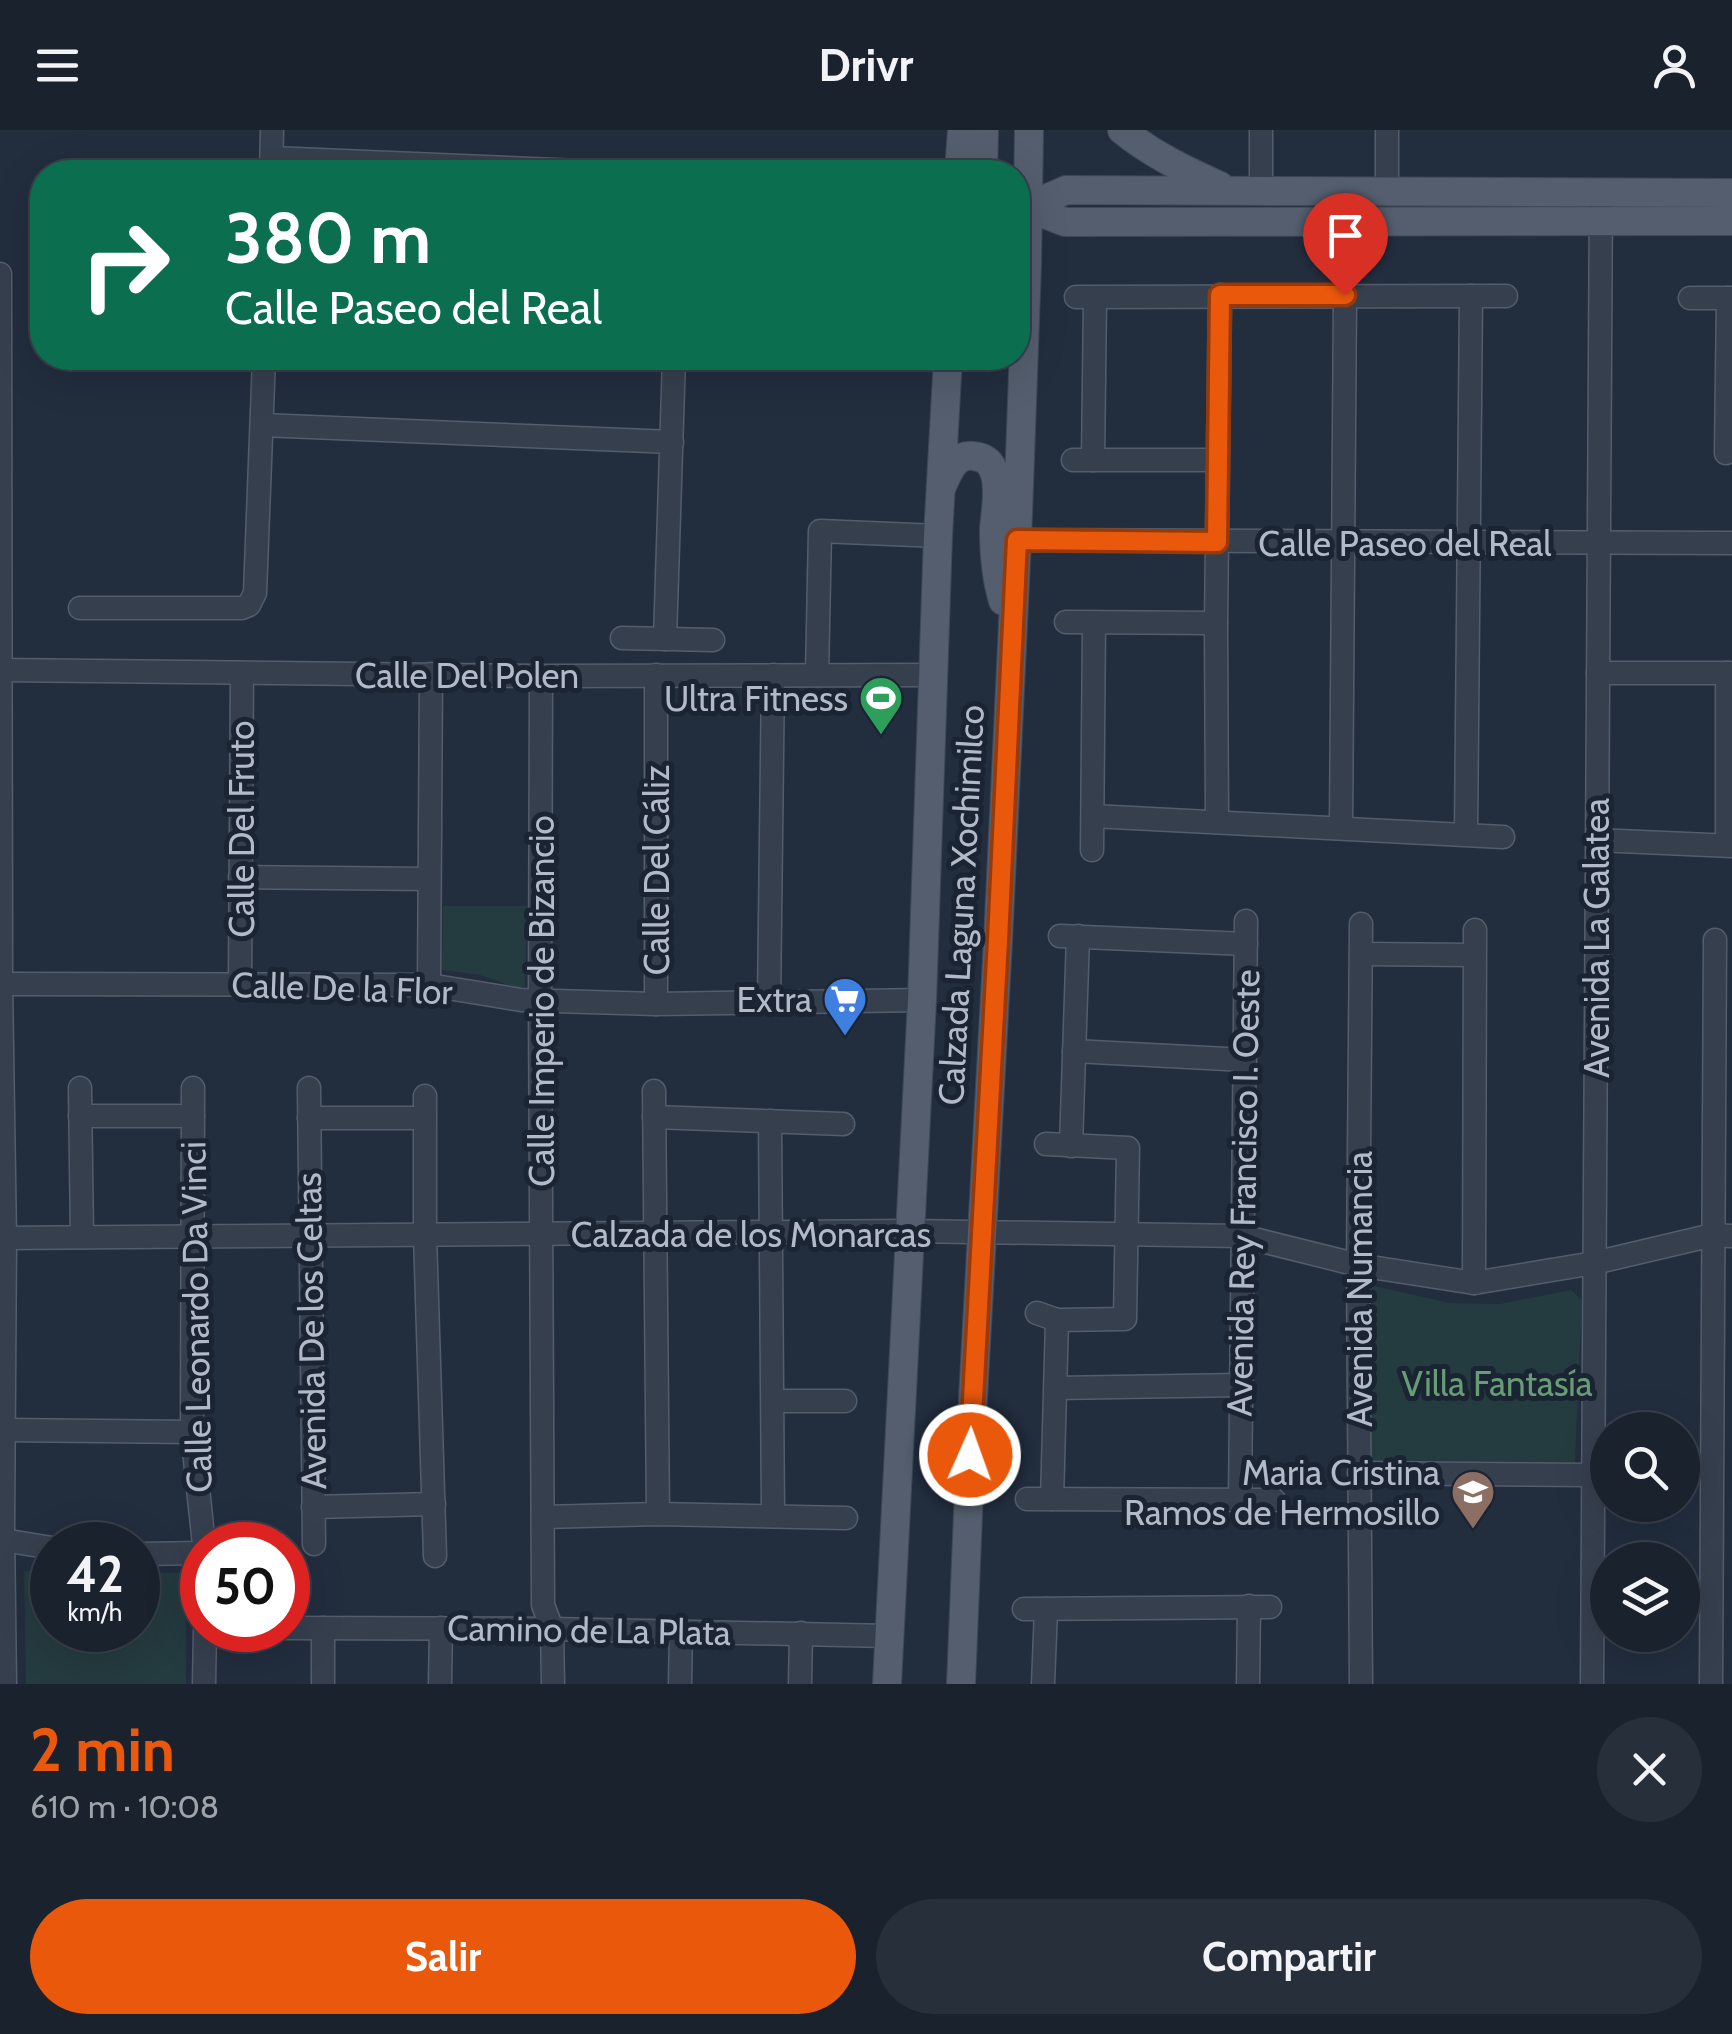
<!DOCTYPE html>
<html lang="es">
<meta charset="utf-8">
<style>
body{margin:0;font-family:Cabin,sans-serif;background:#272f3a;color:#f1f3f6;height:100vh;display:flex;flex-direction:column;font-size:38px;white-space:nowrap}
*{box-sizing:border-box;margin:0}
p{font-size:32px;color:#9fa4aa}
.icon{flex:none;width:55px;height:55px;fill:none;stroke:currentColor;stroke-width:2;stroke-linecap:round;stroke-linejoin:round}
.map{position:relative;height:1554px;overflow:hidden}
.side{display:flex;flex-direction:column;background:#1a222e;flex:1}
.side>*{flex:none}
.hud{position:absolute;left:30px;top:30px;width:1000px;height:210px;border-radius:40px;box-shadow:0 10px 40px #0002,0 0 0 2px #383f4a;background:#0b6e4f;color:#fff;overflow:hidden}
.controls{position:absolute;left:1590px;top:1282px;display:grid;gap:20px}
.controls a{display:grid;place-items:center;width:110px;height:110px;border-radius:50%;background:#1a222e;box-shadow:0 10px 40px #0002,0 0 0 2px #383f4a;font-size:50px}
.speed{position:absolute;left:30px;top:1392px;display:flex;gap:20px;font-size:50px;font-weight:700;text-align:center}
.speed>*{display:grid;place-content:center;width:130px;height:130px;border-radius:50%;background:#1a222e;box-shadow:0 10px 40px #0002,0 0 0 2px #383f4a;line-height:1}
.speed small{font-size:25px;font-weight:400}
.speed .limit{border:15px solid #d22;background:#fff;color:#111}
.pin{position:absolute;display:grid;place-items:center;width:85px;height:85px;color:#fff;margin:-102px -42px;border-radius:50% 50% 50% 0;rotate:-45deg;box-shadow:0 0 10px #0007}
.pin .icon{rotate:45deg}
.me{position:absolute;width:110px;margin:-55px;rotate:2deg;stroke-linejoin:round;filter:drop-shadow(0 0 8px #0008)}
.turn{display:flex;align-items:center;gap:35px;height:210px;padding:0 30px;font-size:45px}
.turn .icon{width:130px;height:130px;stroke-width:2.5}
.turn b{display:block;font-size:70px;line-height:85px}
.round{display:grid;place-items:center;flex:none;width:105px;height:105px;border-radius:52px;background:#272f3a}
.head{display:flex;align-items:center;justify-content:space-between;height:170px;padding:0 30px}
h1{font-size:60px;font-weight:800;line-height:75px;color:#ea580c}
.action{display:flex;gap:20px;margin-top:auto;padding:20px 30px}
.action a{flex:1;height:115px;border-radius:60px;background:#ea580c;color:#fff;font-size:40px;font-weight:800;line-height:115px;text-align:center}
.action a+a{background:#272f3a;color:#f1f3f6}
header{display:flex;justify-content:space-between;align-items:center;height:130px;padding:0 30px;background:#1a222e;font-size:45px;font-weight:800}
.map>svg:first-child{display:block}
.green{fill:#243b3f}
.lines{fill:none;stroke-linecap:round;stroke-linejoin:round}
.minor-casing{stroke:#545d6c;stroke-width:25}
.major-casing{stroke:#3f4857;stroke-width:30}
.minor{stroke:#363f4e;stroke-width:22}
.major{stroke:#545e6e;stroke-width:28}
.route-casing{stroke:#983908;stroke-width:25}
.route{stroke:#ea580c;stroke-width:18}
.labels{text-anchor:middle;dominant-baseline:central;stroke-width:10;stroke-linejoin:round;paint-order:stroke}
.street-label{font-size:35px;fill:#b2bac9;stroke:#1b2433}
.poi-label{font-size:35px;fill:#b2bac9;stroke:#1b2433;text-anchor:end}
.park-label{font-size:35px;fill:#689c75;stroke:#1b2433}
</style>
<header><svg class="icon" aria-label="menu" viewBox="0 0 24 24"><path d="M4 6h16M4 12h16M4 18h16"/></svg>Drivr<svg class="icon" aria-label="person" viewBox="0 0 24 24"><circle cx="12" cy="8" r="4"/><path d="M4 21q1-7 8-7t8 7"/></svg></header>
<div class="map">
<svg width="1732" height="1554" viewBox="0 0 1732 1554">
<rect width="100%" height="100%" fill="#222d3e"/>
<!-- green -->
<g class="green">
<polygon points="443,776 527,776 525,857 516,858 480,845 442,840"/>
<polygon points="1366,1154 1449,1173 1499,1174 1571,1160 1582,1170 1575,1333 1370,1331"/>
<polygon points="24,1441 52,1441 52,1500 138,1500 138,1442 186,1443 186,1554 26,1554"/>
</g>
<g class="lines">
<defs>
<g id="minor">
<polyline points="272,28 604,42"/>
<polyline points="271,41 272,0"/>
<polyline points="1261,61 1261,0"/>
<polyline points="1387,62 1387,0"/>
<polyline points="0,144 1,854 5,1108 3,1400 5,1554"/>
<polyline points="1076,167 1506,166"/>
<polyline points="1690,168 1732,168"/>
<polyline points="262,295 672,312"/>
<polyline points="1726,323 1728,168"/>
<polyline points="1073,330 1217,330"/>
<polyline points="1093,330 1095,168"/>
<polyline points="1017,410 1732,413"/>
<polyline points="80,478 242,478 249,475 255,463 264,228"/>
<polyline points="1066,492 1216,493"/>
<polyline points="622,508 713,510"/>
<polyline points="665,509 674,228"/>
<polyline points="1,540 541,546 934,545"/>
<polyline points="1598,543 1732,543"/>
<polyline points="817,545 820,401 938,406"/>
<polyline points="541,546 540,871 543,1475 552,1499 553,1554"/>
<polyline points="1093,686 1503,707"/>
<polyline points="1217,692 1216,493 1220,165"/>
<polyline points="1341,698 1345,165"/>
<polyline points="1466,703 1471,166"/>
<polyline points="1597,710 1732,716"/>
<polyline points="1727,715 1727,543"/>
<polyline points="1092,720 1094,493"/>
<polyline points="240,747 429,749"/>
<polyline points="1361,794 1358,1135 1361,1554"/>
<polyline points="1060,806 1246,814"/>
<polyline points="1361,824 1474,825"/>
<polyline points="1,854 429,855 521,870 656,874 922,870"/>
<polyline points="240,854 242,543"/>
<polyline points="429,855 431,544"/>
<polyline points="769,872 773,545"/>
<polyline points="656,874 656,545"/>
<polyline points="1074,921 1245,930"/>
<polyline points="80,958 82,1107"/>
<polyline points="193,958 192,1302 204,1415"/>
<polyline points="309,958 314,1414"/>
<polyline points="654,961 658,1384"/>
<polyline points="425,966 425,1105 435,1426"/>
<polyline points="80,986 193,986"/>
<polyline points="654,987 843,994"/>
<polyline points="309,988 424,988"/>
<polyline points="770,991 773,1386"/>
<polyline points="1071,1016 1078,806"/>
<polyline points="0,1108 910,1101 1242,1106 1358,1135 1474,1153 1594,1133 1713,1105 1732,1106"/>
<polyline points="1474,1153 1475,800"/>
<polyline points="1037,1183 1057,1190 1125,1189 1128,1018 1046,1014"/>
<polyline points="1056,1258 1241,1255"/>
<polyline points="774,1271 845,1271"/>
<polyline points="5,1300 192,1302"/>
<polyline points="1359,1343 1593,1345"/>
<polyline points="1027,1369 1274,1370"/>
<polyline points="1052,1369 1057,1190"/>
<polyline points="1240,1371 1246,791"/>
<polyline points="313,1377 434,1374"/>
<polyline points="543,1387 658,1384 846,1388"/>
<polyline points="3,1410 52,1418"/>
<polyline points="138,1424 202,1423"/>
<polyline points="1024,1479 1270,1477"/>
<polyline points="288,1498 552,1499 889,1506"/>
<polyline points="204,1554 205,1500"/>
<polyline points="323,1554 323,1498"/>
<polyline points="440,1554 441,1498"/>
<polyline points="680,1554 681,1502"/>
<polyline points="800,1554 801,1503"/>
<polyline points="1043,1554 1046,1479"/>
<polyline points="1248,1554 1249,1476"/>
<polyline points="1592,1554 1601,61"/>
<polyline points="1711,1554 1715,810"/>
</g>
<g id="major">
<path d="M1122,0C1151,24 1185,40 1220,56"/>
<polyline points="959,42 962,0"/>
<polyline points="983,42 984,0"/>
<polyline points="1019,74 1065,92 1732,91"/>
<polyline points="1018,81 1066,60 1732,63"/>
<path d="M942,356C949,342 954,324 973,326C985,327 992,333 995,345C1000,362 995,383 994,400C994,424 996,448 1003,471"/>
<polyline points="887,1554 922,870 938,406 948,228"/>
<polyline points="961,1554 972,1287 998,811 1017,410 1027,134 1029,0"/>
</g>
</defs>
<!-- minor casing -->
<use href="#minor" class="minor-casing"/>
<!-- major casing -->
<use href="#major" class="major-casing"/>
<!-- minor -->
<use href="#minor" class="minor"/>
<!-- major -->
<use href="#major" class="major"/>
</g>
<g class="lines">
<defs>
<polyline id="route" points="970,1325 998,810 1017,410 1217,412 1220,165 1345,165"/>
</defs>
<!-- route casing -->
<use href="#route" class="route-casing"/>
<!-- route -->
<use href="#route" class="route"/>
</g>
<!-- icons -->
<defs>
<symbol id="stadium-pin" viewBox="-11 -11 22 30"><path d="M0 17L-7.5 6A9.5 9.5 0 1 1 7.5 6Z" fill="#2e9e5b" stroke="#1b2433"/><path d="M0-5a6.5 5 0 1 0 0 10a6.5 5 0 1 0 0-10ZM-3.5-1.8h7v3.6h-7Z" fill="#fff"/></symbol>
<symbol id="supermarket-pin" viewBox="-11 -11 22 30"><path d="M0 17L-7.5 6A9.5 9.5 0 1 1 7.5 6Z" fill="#3f7fe0" stroke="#1b2433"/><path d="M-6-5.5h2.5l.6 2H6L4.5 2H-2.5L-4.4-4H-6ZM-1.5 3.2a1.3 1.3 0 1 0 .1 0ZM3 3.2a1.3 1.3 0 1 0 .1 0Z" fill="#fff"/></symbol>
<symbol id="school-pin" viewBox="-11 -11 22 30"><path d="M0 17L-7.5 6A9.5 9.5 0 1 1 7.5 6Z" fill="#8d6e63" stroke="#1b2433"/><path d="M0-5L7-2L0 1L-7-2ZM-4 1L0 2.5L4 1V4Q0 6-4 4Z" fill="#fff"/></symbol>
</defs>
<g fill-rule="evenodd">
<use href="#stadium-pin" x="856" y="543" width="50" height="68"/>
<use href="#supermarket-pin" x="820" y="844" width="50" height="68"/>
<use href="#school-pin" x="1448" y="1337" width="50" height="68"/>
</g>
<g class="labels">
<!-- street labels -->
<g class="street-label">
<text x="1405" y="413">Calle Paseo del Real</text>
<text x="467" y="545">Calle Del Polen</text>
<text transform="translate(241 699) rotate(-90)">Calle Del Fruto</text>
<text transform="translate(656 740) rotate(-90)">Calle Del Cáliz</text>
<text transform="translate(961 775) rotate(-87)">Calzada Laguna Xochimilco</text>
<text transform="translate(1596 808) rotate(-90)">Avenida La Galatea</text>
<text transform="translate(342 858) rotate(2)">Calle De la Flor</text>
<text transform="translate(541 871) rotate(-90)">Calle Imperio de Bizancio</text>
<text transform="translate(1243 1063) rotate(-89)">Avenida Rey Francisco I. Oeste</text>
<text x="751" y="1104">Calzada de los Monarcas</text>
<text transform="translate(1359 1159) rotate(-90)">Avenida Numancia</text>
<text transform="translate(196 1187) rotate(-91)">Calle Leonardo Da Vinci</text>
<text transform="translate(311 1201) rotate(-91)">Avenida De los Celtas</text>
<text transform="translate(589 1500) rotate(1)">Camino de La Plata</text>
</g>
<!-- poi labels -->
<g class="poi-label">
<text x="848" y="568">Ultra Fitness</text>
<text x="812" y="869">Extra</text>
<text x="1440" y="1342">Maria Cristina<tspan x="1440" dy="40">Ramos de Hermosillo</tspan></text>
</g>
<!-- park labels -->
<g class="park-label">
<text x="1497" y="1253">Villa Fantasía</text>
</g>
</g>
</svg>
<div class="controls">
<a><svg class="icon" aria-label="search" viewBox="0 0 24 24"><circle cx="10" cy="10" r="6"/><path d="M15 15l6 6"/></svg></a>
<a><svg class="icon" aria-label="layers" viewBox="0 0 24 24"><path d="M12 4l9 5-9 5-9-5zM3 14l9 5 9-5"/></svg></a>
</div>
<div class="speed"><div>42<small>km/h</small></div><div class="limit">50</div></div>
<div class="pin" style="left:1345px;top:165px;background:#d93025"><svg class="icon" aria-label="arrive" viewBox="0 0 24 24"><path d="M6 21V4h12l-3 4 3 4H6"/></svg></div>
<svg class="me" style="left:970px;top:1325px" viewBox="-20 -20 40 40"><circle r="17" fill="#ea580c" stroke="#fff" stroke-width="3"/><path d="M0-11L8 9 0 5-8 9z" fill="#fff"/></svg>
<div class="hud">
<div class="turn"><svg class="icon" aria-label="right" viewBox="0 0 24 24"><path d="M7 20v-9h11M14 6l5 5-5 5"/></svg><div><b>380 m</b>Calle Paseo del Real</div></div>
</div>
</div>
<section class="side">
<div class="head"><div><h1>2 min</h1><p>610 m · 10:08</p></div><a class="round"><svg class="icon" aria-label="close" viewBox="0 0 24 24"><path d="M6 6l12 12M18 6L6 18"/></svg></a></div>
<div class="action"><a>Salir</a><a>Compartir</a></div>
</section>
